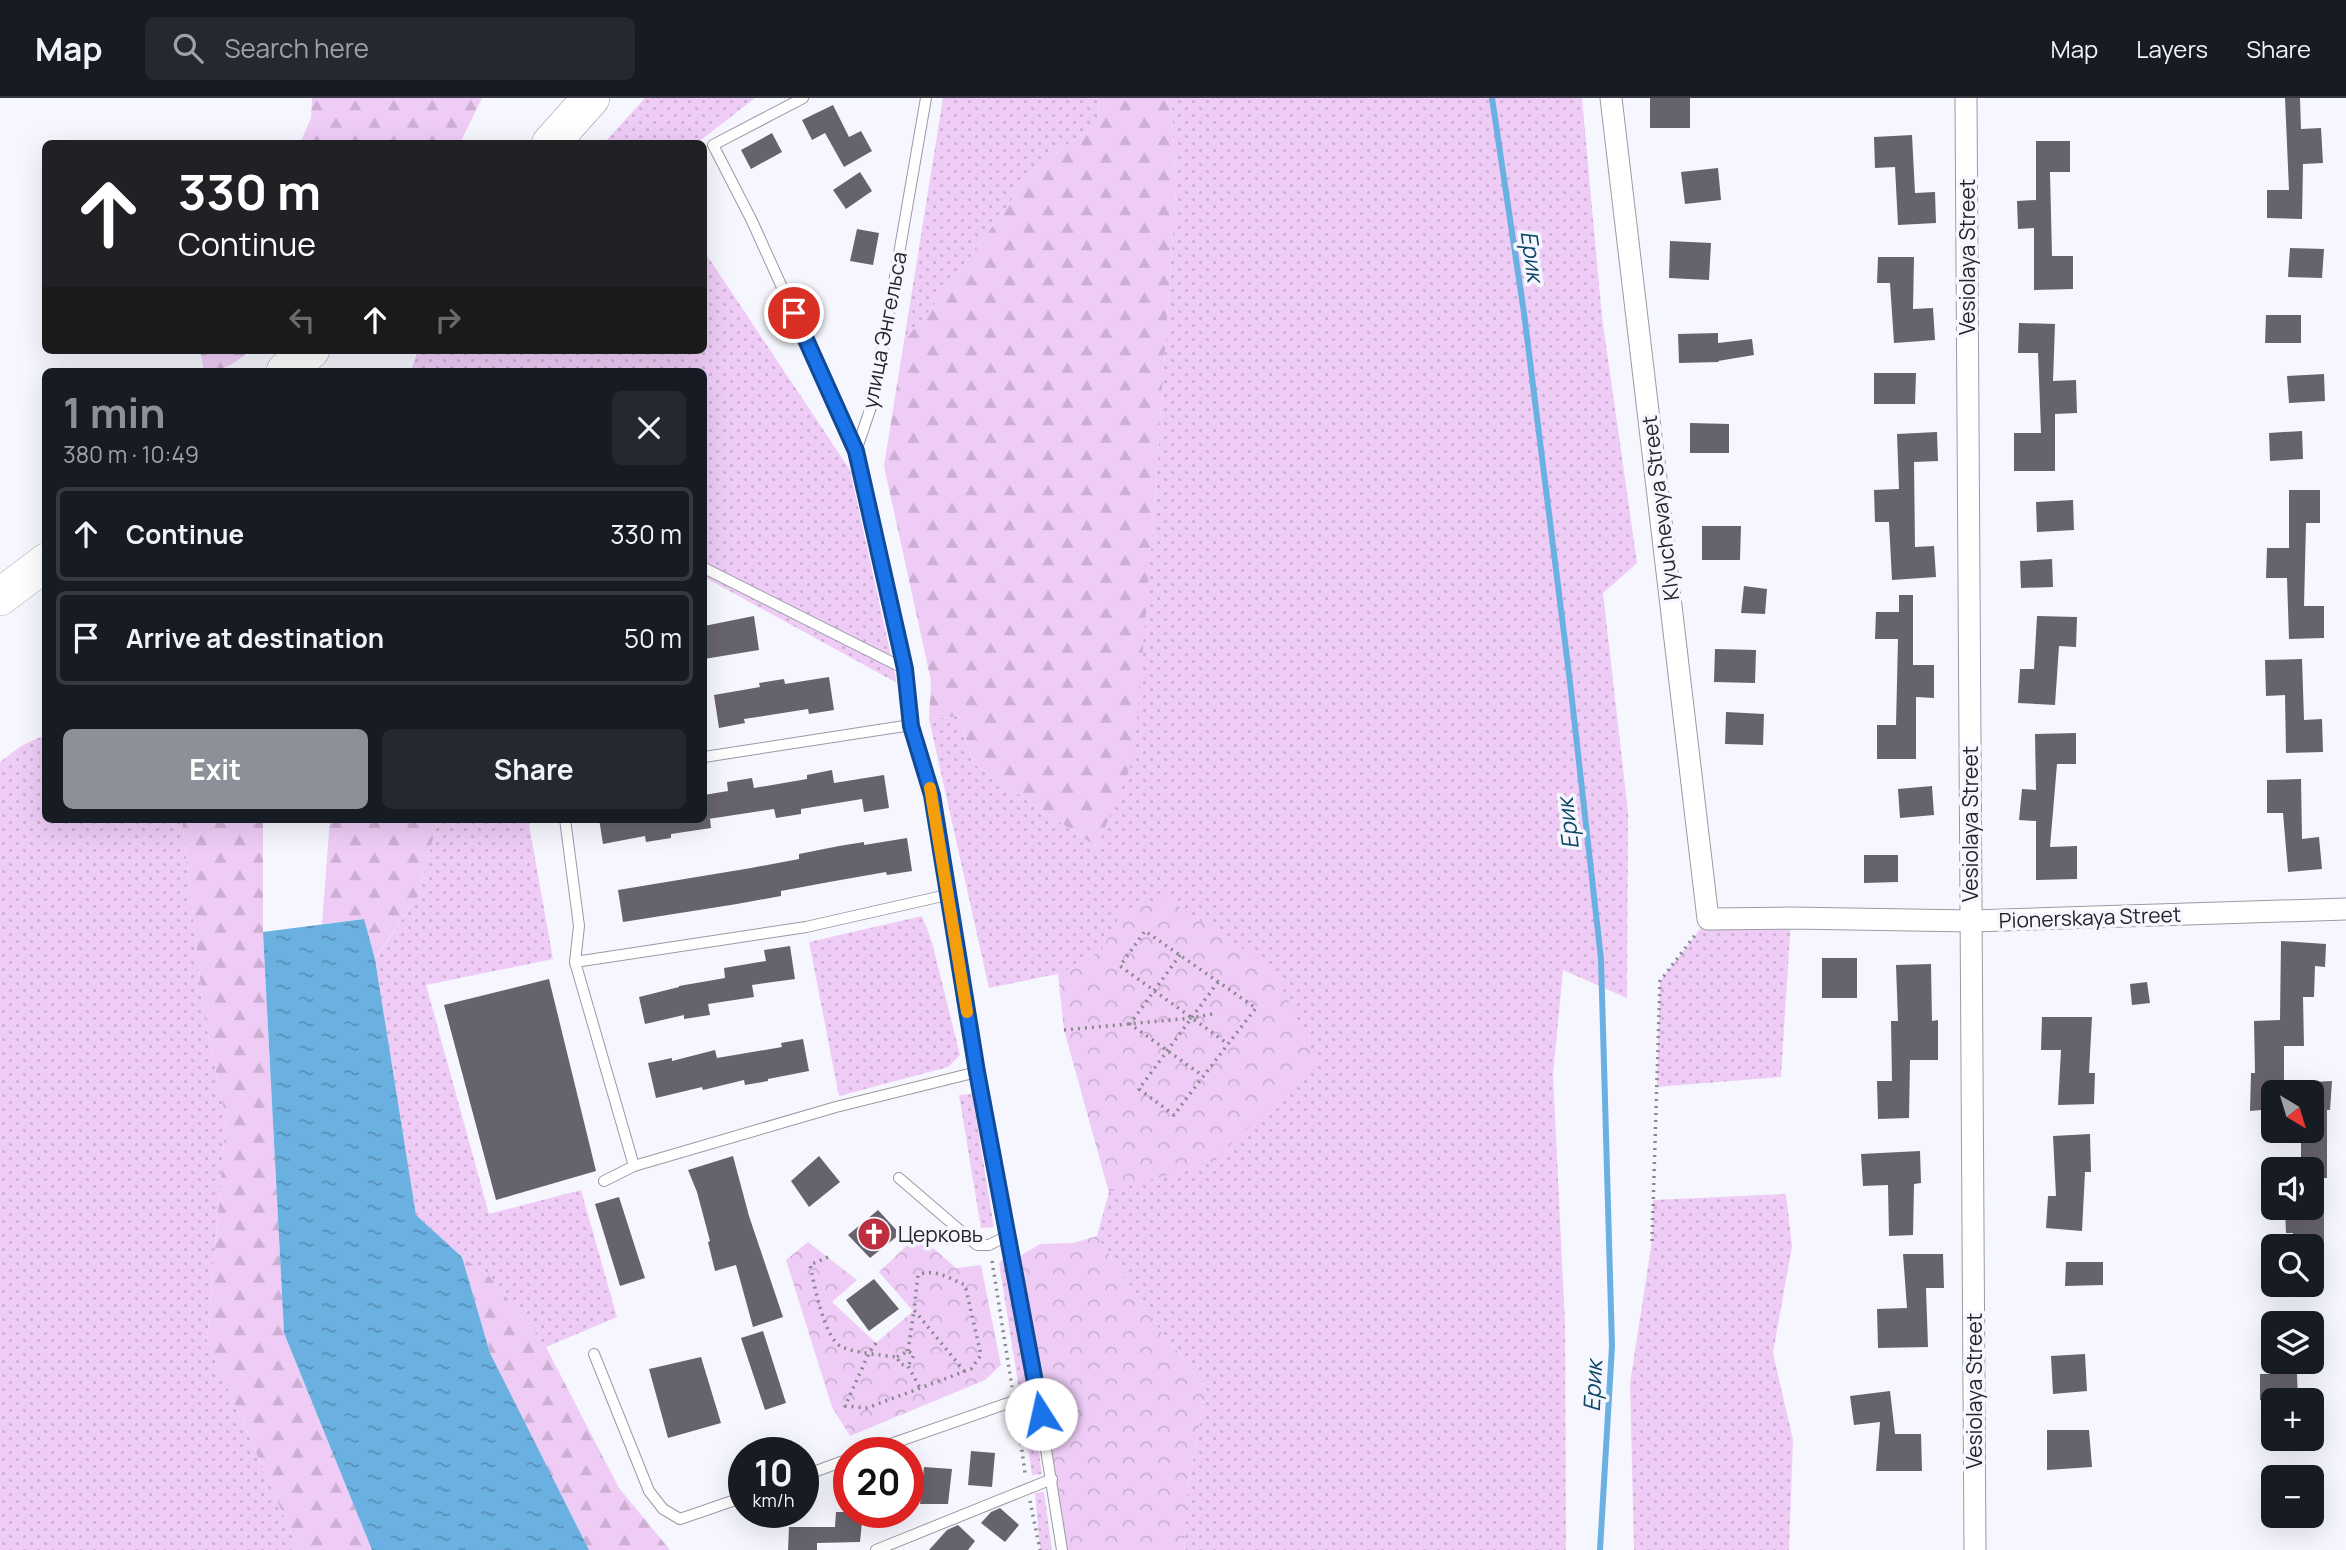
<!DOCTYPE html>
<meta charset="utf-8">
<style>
body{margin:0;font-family:Manrope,sans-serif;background:#242831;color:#f1f3f6;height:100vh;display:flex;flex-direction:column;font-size:26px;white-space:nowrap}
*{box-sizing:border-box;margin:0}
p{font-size:23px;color:#9ea1a6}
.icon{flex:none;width:38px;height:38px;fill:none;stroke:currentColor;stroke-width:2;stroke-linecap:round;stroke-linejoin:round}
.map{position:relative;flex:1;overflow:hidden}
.sheet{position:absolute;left:42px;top:270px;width:665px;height:455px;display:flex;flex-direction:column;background:#171b24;border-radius:10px;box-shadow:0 7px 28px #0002}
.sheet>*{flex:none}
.guide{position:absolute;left:42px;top:42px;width:665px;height:214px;border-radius:10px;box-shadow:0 7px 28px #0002;background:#202124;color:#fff;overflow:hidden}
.needle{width:46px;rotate:142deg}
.tools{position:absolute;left:2261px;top:982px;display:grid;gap:14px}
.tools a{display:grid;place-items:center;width:63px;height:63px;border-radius:10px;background:#171b24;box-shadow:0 7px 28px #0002;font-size:35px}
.speed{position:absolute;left:728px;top:1339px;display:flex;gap:14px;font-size:35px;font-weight:700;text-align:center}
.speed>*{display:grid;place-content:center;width:91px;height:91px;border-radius:50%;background:#171b24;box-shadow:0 7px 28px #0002;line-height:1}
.speed small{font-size:18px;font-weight:400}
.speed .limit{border:10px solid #d22;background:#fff;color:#111}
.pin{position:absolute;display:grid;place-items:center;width:60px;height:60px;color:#fff;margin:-30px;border:4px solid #fff;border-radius:50%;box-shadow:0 2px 7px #0007}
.me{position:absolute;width:77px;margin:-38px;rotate:350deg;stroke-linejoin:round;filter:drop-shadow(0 0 5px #0008)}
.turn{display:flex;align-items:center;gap:24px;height:147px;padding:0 21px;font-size:32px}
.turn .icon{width:91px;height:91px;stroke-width:2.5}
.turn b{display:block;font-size:49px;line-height:60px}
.lanes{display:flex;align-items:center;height:66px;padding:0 21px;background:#0003;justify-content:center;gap:35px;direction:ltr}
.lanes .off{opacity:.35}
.round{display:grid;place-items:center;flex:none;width:74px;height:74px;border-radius:10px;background:#242831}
.overview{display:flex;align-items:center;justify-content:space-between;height:119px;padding:0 21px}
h1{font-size:42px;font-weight:700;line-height:52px;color:#8c9099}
.cta{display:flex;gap:14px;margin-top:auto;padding:14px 21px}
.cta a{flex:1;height:80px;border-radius:10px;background:#8c9099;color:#fff;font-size:28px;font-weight:700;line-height:80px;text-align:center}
.cta a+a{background:#242831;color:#f1f3f6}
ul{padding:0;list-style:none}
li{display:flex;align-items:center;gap:21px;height:94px;margin:0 14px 10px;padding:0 7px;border:4px solid #363941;border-radius:10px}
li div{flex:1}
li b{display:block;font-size:26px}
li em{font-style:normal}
header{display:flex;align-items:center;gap:42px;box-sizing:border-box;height:98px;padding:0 35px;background:#171b24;border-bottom:2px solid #363941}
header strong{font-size:33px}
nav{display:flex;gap:38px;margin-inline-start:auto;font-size:24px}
.search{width:490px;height:63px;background:#242831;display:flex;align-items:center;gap:18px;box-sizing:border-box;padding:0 24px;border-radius:10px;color:#9ea1a6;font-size:26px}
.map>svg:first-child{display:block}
.grass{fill:url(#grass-dots)}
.forest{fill:url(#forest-firs)}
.park{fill:url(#park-crowns)}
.water{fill:url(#water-ripples)}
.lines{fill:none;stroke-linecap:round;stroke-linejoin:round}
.stream{stroke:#6ab1e2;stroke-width:6}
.building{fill:#66636d}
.service-casing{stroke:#999aa5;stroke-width:12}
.minor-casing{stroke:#999aa5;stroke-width:23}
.trunk-casing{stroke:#999aa5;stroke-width:38}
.path{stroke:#88898e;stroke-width:3.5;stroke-dasharray:2 5;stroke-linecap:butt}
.service{stroke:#fff;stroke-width:10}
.minor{stroke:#fff;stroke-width:21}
.trunk{stroke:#fff;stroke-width:37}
.route-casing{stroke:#114b97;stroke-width:18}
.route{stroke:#1a73e8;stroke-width:12}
.slow{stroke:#f59e0b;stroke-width:12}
.labels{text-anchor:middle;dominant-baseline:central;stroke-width:7;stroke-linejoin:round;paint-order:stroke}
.street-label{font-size:21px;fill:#242529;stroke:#f6f7fe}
.poi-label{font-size:21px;fill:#242529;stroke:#f6f7fe;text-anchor:start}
.water-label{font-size:23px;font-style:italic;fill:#0e4667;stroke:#f6f7fe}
</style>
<header>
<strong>Map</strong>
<div class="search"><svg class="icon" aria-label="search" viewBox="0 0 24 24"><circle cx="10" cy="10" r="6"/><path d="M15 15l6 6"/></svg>Search here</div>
<nav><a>Map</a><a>Layers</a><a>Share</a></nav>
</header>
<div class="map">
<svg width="2346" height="1452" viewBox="0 0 2346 1452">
<defs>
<pattern id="grass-dots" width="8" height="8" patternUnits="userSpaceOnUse" patternTransform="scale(1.75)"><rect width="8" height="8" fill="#eeccf6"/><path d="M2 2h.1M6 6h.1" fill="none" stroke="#ccafd3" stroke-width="1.8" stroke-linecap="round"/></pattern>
<pattern id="forest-firs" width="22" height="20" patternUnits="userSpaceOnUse" patternTransform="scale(1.75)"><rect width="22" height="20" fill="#eeccf6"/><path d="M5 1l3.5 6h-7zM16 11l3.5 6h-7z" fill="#ccafd3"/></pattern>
<pattern id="park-crowns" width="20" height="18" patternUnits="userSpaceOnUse" patternTransform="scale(1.75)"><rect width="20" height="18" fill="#eeccf6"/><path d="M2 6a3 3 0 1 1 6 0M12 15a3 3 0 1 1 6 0" fill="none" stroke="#ccafd3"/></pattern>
<pattern id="water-ripples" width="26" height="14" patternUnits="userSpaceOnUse" patternTransform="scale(1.75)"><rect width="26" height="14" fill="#6ab1e2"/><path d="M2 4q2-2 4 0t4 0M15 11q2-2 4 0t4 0" fill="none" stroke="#5790b7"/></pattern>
</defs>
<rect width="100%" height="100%" fill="#f6f7fe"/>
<!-- grass -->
<g class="grass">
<polygon points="645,0 755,0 697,45 604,45"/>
<polygon points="943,0 1098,0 1099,24 1035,70 944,195 904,243"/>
<polygon points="1171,0 1582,0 1602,219 1637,465 1603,495 1628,714 1627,900 1563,872 1553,977 1565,1225 1566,1452 1184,1452 1187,1396 1206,1290 1150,1219 1097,1138 1109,1094 1068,944 1103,872 1057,876 989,890 929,621 959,618 974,666 1097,749 1152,441 1176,90"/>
<polygon points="704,153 850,372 897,585 704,479 704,273 411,273 418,252 704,252"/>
<polygon points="45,637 46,721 182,721 204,917 226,1021 207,1243 299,1452 0,1452 0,664 21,648"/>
<polygon points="438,721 528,721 553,861 426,887 489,1116 581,1092 617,1219 546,1249 490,1179 462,1159 416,1117 375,861 418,798"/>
<polygon points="922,818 932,844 960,957 948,969 839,998 809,844"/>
<polygon points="1791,820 1781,979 1657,989 1660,883 1708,821"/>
<polygon points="972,996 994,1129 981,1130 959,997"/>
<polygon points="1786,1096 1792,1148 1773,1255 1793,1342 1789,1452 1634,1452 1630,1285 1652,1143 1653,1102"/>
<polygon points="1006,1158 1029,1284 1019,1291 999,1165"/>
<polygon points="1032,1303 1042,1376 1032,1377 1022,1308"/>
<polygon points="1044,1394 1052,1452 1040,1452 1035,1395"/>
</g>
<!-- forest -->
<g class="forest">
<polygon points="312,0 482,0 460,45 300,45 311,20"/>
<polygon points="1098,0 1171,0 1176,90 1152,441 1134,660 1097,749 974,666 959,618 929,621 931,583 884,368 904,243 944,195 1035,70 1099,24"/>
<path d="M200,252H250C236,265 224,273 204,273Z"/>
<polygon points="182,721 263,721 263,834 284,1235 372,1452 299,1452 207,1243 226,1021 204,917"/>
<polygon points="330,721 438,721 418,798 375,860 363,821 322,826"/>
<polygon points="462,1159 490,1179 546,1249 619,1390 670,1452 589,1452 490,1255"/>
</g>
<!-- park -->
<g class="park">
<polygon points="1166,800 1273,871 1318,964 1212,1064 1109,1094 1064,932 1058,876 1100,855 1123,812"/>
<polygon points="918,1137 956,1170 981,1167 1001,1267 985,1282 850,1338 832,1309 786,1162 808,1144 857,1182 832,1204 876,1245 913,1213 879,1174"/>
<polygon points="1097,1138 1150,1219 1206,1290 1187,1396 1184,1452 1062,1452 1013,1162 1040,1146 1073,1145"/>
</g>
<!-- water -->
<polygon class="water" points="364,821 375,861 416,1117 462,1159 490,1255 589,1452 372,1452 284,1235 263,834"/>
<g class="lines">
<!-- stream -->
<polyline class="stream" points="1492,0 1524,215 1570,584 1601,861 1612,1248 1600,1452"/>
</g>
<!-- building -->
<g class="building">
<rect x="1650" y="0" width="40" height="30"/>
<polygon points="2285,0 2300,0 2301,31 2321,30 2323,65 2303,66 2302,121 2267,120 2267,92 2289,92"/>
<polygon points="833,7 849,39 861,33 872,53 844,69 825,35 812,42 802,22"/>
<polygon points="772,35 782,54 751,71 741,52"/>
<polygon points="1912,37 1915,95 1935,94 1936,125 1898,127 1895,69 1875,70 1874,39"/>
<polygon points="2036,43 2070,43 2070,74 2050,74 2052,158 2073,158 2073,191 2034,192 2034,130 2018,131 2017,103 2036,102"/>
<polygon points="1718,70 1721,102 1685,106 1681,74"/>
<polygon points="860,74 872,93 846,111 833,92"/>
<polygon points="857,131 879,135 873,167 850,163"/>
<polygon points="1670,143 1711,145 1709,182 1669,180"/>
<polygon points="2290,150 2324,151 2322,180 2288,179"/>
<polygon points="1878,159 1914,159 1913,211 1933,210 1935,242 1894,245 1890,185 1877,185"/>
<polygon points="2266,217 2301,217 2301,245 2265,245"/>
<polygon points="2019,225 2055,226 2053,283 2076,282 2077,315 2055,316 2055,373 2014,373 2014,335 2041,335 2038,255 2018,255"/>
<polygon points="1718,235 1718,245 1752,241 1754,257 1718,263 1719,264 1679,265 1678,236"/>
<polygon points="1874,275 1916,275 1915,306 1874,306"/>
<polygon points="2324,276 2325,303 2289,305 2287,278"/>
<polygon points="1690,325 1729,326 1729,355 1690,355"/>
<polygon points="2302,333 2303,361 2270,363 2269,335"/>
<polygon points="1937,334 1938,363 1914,364 1915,449 1934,448 1936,479 1892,482 1889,424 1875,424 1874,392 1899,391 1897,336"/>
<polygon points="2289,392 2320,392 2320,425 2306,425 2304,508 2324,508 2324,540 2289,541 2287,480 2266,480 2267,450 2289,450"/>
<polygon points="2073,402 2074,432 2037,434 2036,404"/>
<polygon points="1702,428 1741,428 1740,462 1702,462"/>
<polygon points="2052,461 2053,489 2021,490 2020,463"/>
<polygon points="1744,488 1767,491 1765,516 1741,515"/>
<polygon points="1899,497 1913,497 1913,567 1934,567 1934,600 1916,599 1916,661 1877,661 1877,627 1896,627 1898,541 1875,541 1876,514 1899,514"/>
<polygon points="754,518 759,552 704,561 704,528"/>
<polygon points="2037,518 2077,519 2076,549 2059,548 2055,607 2018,605 2020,571 2034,571"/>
<polygon points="1715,551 1756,552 1755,585 1714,584"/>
<polygon points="2302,561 2304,622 2322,621 2323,654 2286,655 2285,597 2266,598 2265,562"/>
<polygon points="829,579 834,612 809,616 808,611 744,621 745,625 719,630 714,597 760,589 759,585 784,581 785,586"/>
<polygon points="1726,614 1764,616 1763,647 1725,646"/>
<polygon points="2076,635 2076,666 2057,666 2050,749 2077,748 2077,781 2036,782 2036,723 2019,722 2022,691 2036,692 2035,636"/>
<polygon points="832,672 834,685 884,677 889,710 864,714 862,701 801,711 801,716 776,720 774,711 708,721 710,721 711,730 671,736 671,740 646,744 645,738 603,746 599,721 704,721 704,697 728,693 727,684 752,680 754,690 807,681 807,677"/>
<polygon points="2301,681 2302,741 2319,739 2322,771 2288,774 2283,715 2267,715 2267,682"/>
<polygon points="1932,688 1934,717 1900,720 1898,691"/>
<polygon points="907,740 912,773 887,777 886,774 829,784 781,793 781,798 737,806 623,824 618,792 751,770 799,761 799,756 839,748 864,744 864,747"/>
<polygon points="1864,757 1898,757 1898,784 1864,785"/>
<polygon points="2281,843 2326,846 2325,869 2315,868 2314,899 2303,899 2304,948 2284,948 2284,994 2273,994 2273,1011 2250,1013 2251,975 2255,975 2254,923 2280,922"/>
<polygon points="790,848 795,881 752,887 754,899 708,906 710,917 684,921 684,917 645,926 639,899 679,889 679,888 725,880 724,870 766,863 764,852"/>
<rect x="1822" y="860" width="35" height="40"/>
<polygon points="1931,866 1932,923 1938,922 1938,962 1910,962 1909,1020 1878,1021 1877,983 1892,983 1891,923 1898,923 1896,867"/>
<polygon points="549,881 596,1073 496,1102 444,907"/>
<polygon points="2147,884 2150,905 2132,907 2130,886"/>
<polygon points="2042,919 2092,919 2089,975 2095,975 2094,1006 2058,1007 2061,952 2041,952"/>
<polygon points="803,941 809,973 768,981 768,983 745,987 744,982 703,992 702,989 656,1000 648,965 672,960 672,963 715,952 717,960 782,949 781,945"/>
<polygon points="2332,983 2330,1012 2327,1012 2327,1080 2312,1080 2312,1071 2301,1071 2301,1032 2312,1032 2312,984"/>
<polygon points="2090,1036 2091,1074 2085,1074 2082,1133 2046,1130 2048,1098 2056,1098 2053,1038"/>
<polygon points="1920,1053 1921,1085 1914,1086 1913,1137 1889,1138 1888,1087 1863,1088 1861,1056"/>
<polygon points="733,1058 749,1118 783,1219 753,1229 736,1167 715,1173 708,1144 710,1143 697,1094 688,1072"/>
<polygon points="819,1058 840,1084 809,1109 791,1083"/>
<polygon points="619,1099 645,1180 620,1188 595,1106"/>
<polygon points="2285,1110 2324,1110 2324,1148 2292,1148 2293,1135 2286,1135"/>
<polygon points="878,1112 900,1136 870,1160 848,1137"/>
<polygon points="1903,1156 1943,1156 1944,1190 1926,1190 1928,1249 1878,1250 1877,1211 1907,1210"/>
<polygon points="2066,1164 2103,1164 2103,1187 2065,1188"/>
<polygon points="874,1181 899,1211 869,1233 846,1202"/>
<polygon points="763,1233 786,1305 765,1312 741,1240"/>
<polygon points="2085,1256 2087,1293 2053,1296 2051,1258"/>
<polygon points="701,1259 721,1325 668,1340 649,1271"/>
<polygon points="2260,1276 2297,1276 2298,1302 2260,1302"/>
<polygon points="1890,1293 1895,1336 1921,1336 1922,1373 1876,1373 1880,1324 1854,1327 1850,1298"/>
<polygon points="2047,1332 2089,1332 2092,1369 2047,1372"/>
<polygon points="971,1353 995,1355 992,1389 968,1387"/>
<polygon points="924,1369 952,1371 948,1406 920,1406"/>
<polygon points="1000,1410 1019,1427 1005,1444 981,1425 991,1414"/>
<polygon points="836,1414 863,1414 860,1444 817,1445 817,1452 788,1452 789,1429 835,1429"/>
<polygon points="958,1427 975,1443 968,1452 929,1452 947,1432"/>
</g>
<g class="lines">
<defs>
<g id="service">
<polyline points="803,0 713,47 752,123 856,353"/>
<polyline points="926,0 874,300 856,353 905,571 911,627 931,697 977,974 1037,1295 1062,1452"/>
<polyline points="704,470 905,571"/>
<polyline points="704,659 911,627"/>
<polyline points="565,721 579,828 575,864 634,1068"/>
<polyline points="575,864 806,829 947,797"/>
<polyline points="899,1080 977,1147 989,1147 1009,1137"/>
<polyline points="604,1083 634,1068 836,1009 977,974"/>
<polyline points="594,1256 649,1393 663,1411 680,1421 744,1399"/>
<polyline points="868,1354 1037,1295"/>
<polyline points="803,1378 849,1361"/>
<polyline points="876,1452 1052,1381"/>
</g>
<g id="minor">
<polyline points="1611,0 1708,821 1791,820 1971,823 2346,811"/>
<polyline points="1966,0 1975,1452"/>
</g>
<g id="trunk">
<polyline points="550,46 591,0"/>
<polyline points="285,273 311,252"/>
<polyline points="0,499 46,464"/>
</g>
</defs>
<!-- service casing -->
<use href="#service" class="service-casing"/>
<!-- minor casing -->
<use href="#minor" class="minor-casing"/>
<!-- trunk casing -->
<use href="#trunk" class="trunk-casing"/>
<!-- path -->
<g class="path">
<polyline points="1180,857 1130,926 1203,978"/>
<path d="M1218,884L1139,991L1174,1017C1201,981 1228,946 1256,910L1145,833L1120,868L1228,946"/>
<polyline points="1064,932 1192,920 1217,915"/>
<polyline points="1652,1143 1660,883 1696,836"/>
<path d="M828,1159L810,1167C814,1185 824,1241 842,1249C856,1255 881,1257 897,1259L900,1266L908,1268L920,1290"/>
<polyline points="992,1163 1012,1289"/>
<path d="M876,1245L869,1255L845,1308L867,1310L971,1271L981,1257L965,1187C949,1180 934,1170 918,1177L914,1212L965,1274"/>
<polyline points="908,1253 914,1212"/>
<polyline points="897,1259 908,1253 914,1257 908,1268"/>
<polyline points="1017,1317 1025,1375"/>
<polyline points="1030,1403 1040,1452"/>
</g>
<!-- service -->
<use href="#service" class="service"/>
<!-- minor -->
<use href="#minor" class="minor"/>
<!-- trunk -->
<use href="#trunk" class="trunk"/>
</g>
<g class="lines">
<defs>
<polyline id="route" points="794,215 856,353 899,544 905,571 911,628 932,697 977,974 1041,1316"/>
</defs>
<!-- route casing -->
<use href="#route" class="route-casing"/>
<!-- route -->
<use href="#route" class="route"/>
<!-- slow -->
<polyline class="slow" points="930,690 967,914"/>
</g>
<!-- icons -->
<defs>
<symbol id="church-disc" viewBox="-11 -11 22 22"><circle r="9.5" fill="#be2e3e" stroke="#f6f7fe"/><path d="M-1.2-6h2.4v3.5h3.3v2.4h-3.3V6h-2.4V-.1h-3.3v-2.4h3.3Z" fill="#fff"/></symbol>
</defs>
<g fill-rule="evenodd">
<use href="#church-disc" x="855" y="1117" width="38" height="38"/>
</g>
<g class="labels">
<!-- street labels -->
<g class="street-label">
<text transform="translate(1967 159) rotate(-90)">Vesiolaya Street</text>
<text transform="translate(884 232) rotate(-79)">улица Энгельса</text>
<text transform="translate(1660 410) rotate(-97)">Klyuchevaya Street</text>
<text transform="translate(1970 726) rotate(-90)">Vesiolaya Street</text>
<text transform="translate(2090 819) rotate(-2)">Pionerskaya Street</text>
<text transform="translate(1974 1293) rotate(-90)">Vesiolaya Street</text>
</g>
<!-- poi labels -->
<g class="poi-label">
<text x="898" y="1136">Церковь</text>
</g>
<!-- water labels -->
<g class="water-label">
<text transform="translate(1533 158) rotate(82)">Ерик</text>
<text transform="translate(1567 726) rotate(-97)">Ерик</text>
<text transform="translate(1592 1288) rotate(-87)">Ерик</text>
</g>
</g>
</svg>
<div class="tools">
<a><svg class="needle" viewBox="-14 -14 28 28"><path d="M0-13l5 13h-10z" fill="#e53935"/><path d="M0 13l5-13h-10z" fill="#9ea1a6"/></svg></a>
<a><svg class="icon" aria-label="sound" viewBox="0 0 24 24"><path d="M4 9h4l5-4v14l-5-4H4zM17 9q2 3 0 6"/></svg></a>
<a><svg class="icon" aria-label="search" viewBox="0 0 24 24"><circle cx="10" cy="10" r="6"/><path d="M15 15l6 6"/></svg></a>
<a><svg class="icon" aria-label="layers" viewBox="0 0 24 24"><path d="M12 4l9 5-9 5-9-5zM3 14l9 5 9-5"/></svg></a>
<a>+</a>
<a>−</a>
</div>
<div class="speed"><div>10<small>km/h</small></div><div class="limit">20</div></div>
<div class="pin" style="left:794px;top:215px;background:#d93025"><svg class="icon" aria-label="arrive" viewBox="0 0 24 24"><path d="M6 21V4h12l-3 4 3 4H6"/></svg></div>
<svg class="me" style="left:1041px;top:1316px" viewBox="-20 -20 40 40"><circle r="19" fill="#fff"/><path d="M0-13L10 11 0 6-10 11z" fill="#1a73e8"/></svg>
<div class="guide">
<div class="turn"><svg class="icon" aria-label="ahead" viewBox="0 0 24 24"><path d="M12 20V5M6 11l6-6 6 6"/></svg><div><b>330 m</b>Continue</div></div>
<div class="lanes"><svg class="icon off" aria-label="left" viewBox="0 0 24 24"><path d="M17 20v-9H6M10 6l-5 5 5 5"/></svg><svg class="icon" aria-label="ahead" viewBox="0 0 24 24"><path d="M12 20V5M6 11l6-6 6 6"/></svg><svg class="icon off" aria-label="right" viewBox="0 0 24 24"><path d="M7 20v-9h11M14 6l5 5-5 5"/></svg></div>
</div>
<section class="sheet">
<div class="overview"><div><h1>1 min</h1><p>380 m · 10:49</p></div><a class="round"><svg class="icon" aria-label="close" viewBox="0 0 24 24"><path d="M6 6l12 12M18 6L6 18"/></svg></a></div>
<ul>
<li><svg class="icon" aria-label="ahead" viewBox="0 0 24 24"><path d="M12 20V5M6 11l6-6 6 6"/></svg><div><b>Continue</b></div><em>330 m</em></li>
<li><svg class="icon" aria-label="arrive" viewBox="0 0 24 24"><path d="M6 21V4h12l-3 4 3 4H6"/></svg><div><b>Arrive at destination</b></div><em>50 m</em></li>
</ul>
<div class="cta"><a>Exit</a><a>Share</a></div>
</section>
</div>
